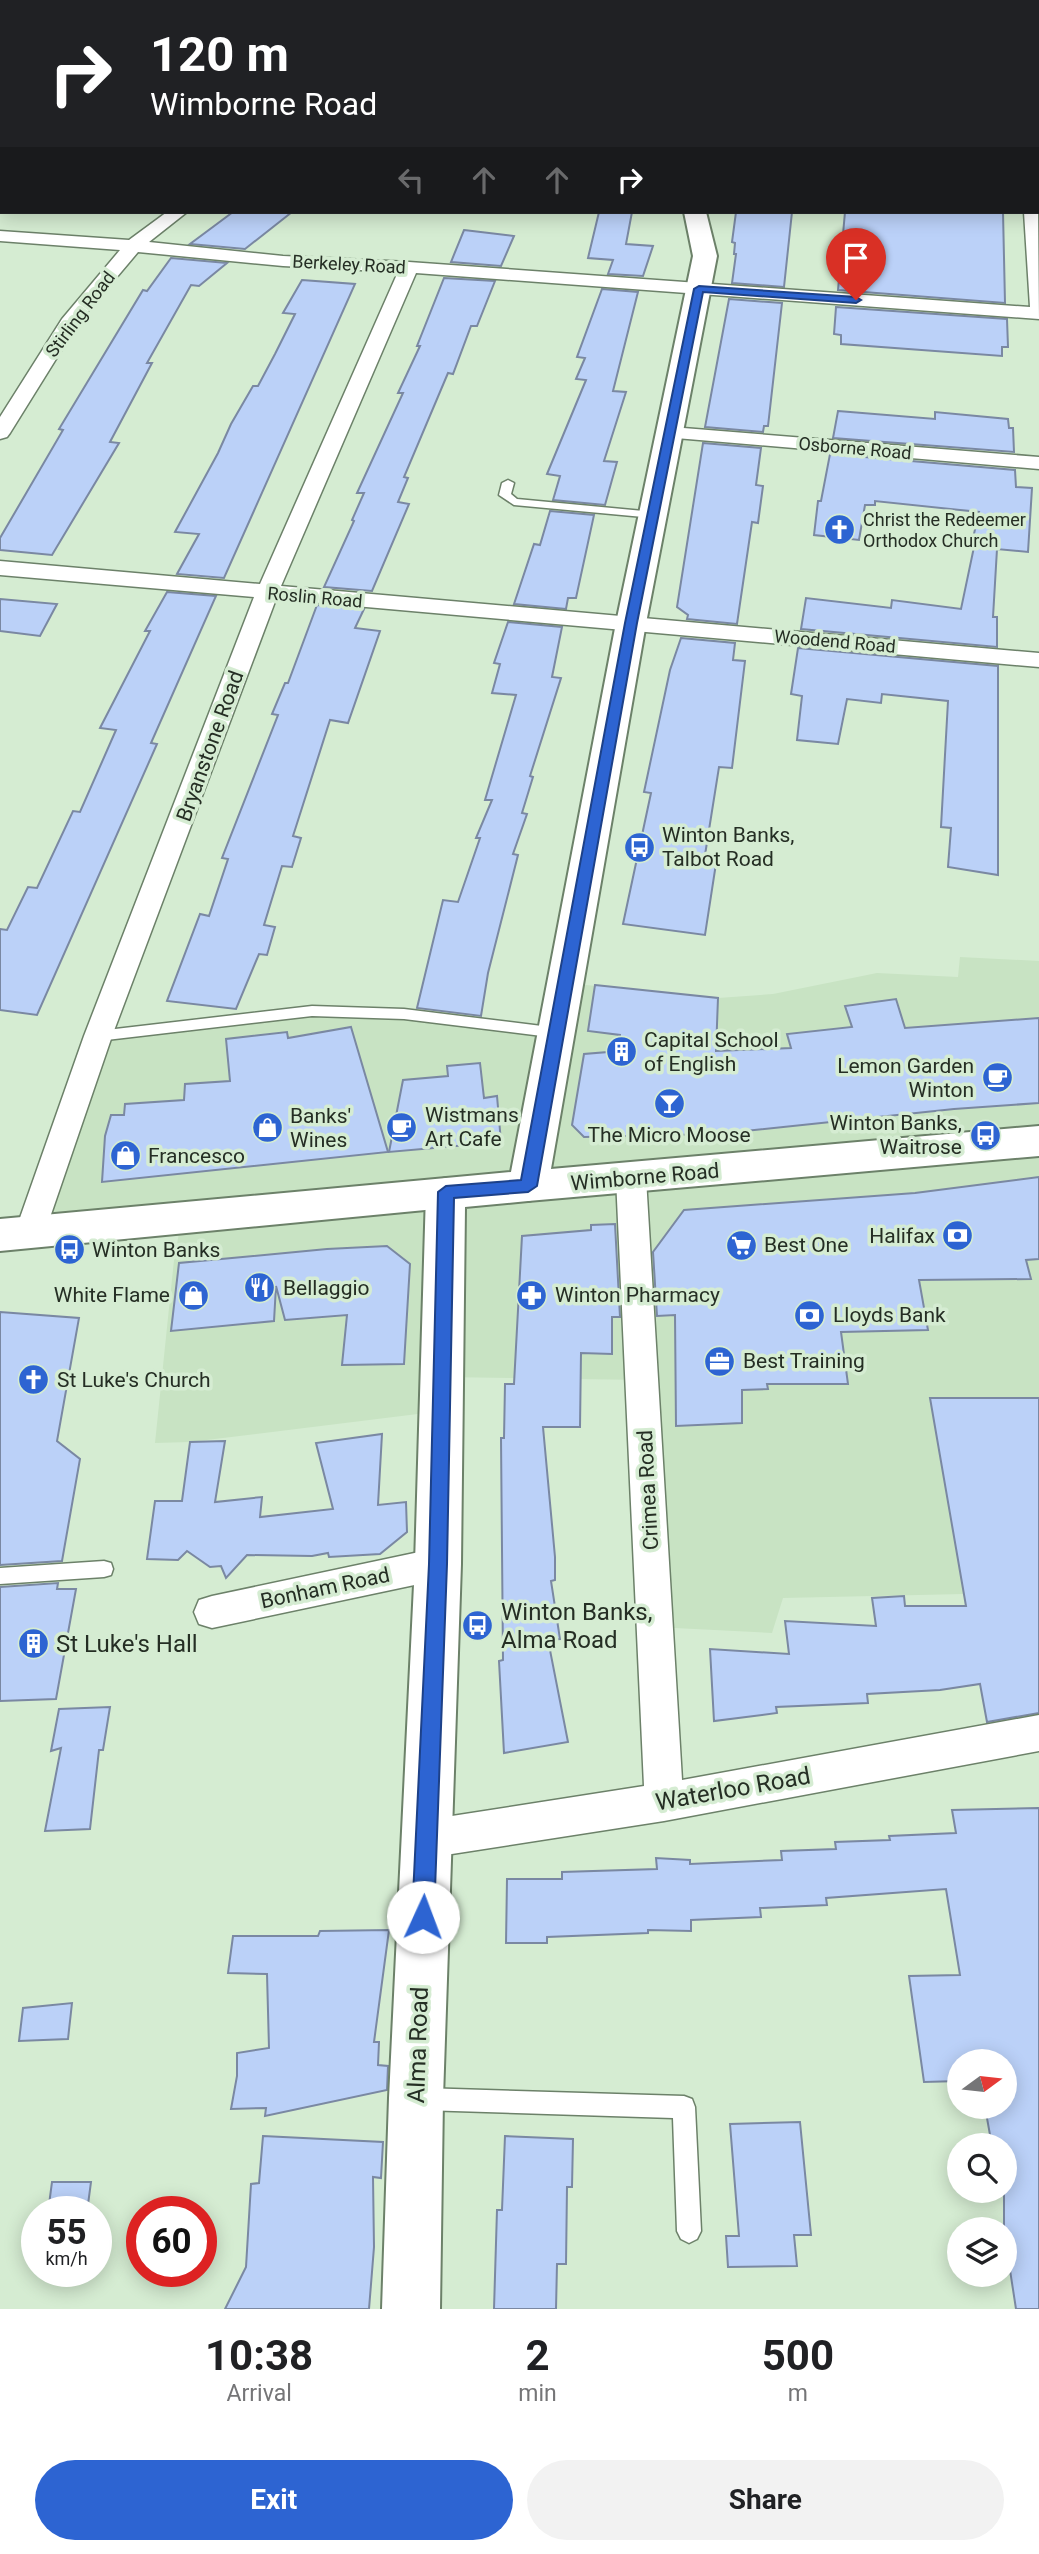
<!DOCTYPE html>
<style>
body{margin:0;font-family:Roboto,sans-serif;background:#f2f2f2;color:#202124;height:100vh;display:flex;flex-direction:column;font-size:26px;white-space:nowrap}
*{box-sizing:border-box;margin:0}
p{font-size:23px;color:#757577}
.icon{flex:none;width:38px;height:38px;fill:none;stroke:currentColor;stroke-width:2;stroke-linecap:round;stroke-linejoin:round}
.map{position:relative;height:2309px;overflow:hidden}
.panel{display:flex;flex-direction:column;background:#fff;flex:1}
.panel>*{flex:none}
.banner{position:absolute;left:0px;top:0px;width:1040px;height:214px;box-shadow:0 4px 18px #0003;background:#202124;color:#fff;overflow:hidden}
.needle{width:46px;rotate:75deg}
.controls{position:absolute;left:947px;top:2049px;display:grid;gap:14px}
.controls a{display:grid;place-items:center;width:70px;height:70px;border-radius:50%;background:#fff;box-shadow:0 4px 18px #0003;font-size:35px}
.speed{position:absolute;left:21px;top:2196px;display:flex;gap:14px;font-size:35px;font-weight:700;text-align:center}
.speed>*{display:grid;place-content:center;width:91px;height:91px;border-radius:50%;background:#fff;box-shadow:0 4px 18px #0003;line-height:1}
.speed small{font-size:18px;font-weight:400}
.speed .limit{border:10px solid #d22;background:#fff;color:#111}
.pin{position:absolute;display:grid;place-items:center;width:60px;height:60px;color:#fff;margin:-72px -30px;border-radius:50% 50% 50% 0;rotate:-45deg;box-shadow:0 0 7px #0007}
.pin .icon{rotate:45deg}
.me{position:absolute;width:77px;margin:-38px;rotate:2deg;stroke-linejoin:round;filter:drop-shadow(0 0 5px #0008)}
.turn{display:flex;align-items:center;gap:24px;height:147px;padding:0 35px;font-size:32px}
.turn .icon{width:91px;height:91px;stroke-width:2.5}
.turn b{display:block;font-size:49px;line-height:60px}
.lanes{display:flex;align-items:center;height:66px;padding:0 35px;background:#0003;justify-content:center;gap:35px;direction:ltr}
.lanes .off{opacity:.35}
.eta{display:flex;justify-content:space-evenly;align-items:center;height:119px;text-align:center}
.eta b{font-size:42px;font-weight:700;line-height:49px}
.primary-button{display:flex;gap:14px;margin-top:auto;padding:14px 35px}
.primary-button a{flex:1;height:80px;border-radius:42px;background:#2d64d2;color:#fff;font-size:28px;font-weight:700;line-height:80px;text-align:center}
.primary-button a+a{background:#f2f2f2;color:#202124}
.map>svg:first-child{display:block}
.built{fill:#c8e3c3}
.building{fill:#bbd1f8;stroke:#7a88a2;stroke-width:2}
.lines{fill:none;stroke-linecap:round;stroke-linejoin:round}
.lane-casing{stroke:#6c8169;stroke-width:3}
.street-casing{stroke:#6c8169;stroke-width:3}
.secondary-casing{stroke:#6c8169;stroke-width:4}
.primary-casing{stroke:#6c8169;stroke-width:4}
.lane{fill:#fff;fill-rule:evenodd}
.street{fill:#fff;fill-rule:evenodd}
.secondary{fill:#fff;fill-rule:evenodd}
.primary{fill:#fff;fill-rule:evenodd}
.route{fill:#2d64d2;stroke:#1d4188;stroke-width:2}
.labels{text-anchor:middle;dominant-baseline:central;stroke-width:7;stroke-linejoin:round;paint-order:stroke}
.far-street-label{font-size:18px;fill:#252e24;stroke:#d5ecd2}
.far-poi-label{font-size:18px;fill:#252e24;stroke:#d5ecd2;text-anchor:start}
.street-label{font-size:21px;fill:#252e24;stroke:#d5ecd2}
.poi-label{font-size:21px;fill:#252e24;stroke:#d5ecd2;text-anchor:start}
.near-poi-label{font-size:24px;fill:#252e24;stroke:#d5ecd2;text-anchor:start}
.near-street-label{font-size:24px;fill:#252e24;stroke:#d5ecd2}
</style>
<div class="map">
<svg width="1039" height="2309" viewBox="0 0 1039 2309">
<rect width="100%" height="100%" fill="#d5ecd2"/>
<!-- built -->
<polygon class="built" points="960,957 1039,961 1039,1732 990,1737 964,1594 783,1598 772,1633 655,1627 642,1380 443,1377 442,1411 190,1442 155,1443 174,1260 182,1217 30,1232 98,1036 312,1011 404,1014 557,1033 566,983 718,998 773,994 877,973 958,977"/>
<!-- building -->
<g class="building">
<polygon points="233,212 292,212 245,249 190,244"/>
<polygon points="599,212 632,212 626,244 653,246 643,276 608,274 613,260 588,258"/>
<polygon points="736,212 792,212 784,287 732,283 736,254 734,254 735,243 732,242"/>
<polygon points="845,212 1003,212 1005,303 838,290"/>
<polygon points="464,230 514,236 501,266 451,262"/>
<polygon points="171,258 227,263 199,286 191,285 147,363 152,363 110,442 119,443 52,555 0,550 0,538 63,430 59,429 143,290 147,291"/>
<polygon points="444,278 495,281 477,326 471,326 453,374 448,373 404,477 408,478 398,502 409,504 372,591 324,587 354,521 352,520 364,493 357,493 403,393 398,393 420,346 417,346"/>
<polygon points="302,280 355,284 224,578 177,574 199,534 175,532 218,453 231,424 253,386 258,386 275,354 295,314 283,313"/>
<polygon points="602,289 638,292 613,391 626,392 604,461 617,462 605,505 553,500 560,476 547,474 586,380 576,379 585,358 577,357"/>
<polygon points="729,299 782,303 768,426 764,426 763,432 705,427"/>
<polygon points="836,307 1007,319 1008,347 1002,347 1002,356 841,344 841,335 834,334"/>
<polygon points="838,411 935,419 935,412 1008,419 1009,428 1013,428 1014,452 833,438"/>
<polygon points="703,443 761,448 756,485 763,486 758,523 752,522 737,624 687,619 688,615 677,607"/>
<polygon points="830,454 1015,470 1016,487 1032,488 1028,552 997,549 993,617 997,617 997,647 801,629 806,598 891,608 892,600 961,609 974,547 971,547 979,512 875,501 875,505 865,505 859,540 814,535 818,501 821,501"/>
<polygon points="550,511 594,515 576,598 568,598 566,609 514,604 534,544 540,545"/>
<polygon points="167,592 216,596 151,743 157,744 37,1015 0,1010 0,929 7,930 28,887 37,888 73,811 80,812 116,730 100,728 150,631 145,631"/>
<polygon points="0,599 57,604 40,636 0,631"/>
<polygon points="317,605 364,609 355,628 380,631 348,723 330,720 293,836 301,838 292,867 282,866 264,925 275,927 267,955 259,954 236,1009 167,1001 200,914 209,916 228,859 222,858 278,715 272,714 285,683 288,683"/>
<polygon points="508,622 562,627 552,677 561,678 530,776 533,777 522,813 527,814 513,854 518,855 488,973 481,1016 417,1008 443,900 458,902 480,838 476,838 492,800 485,800 516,695 492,693 500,664 494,663"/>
<polygon points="681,638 735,643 733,660 745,661 732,768 719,767 705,855 717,857 705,935 623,924 651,793 644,792 670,670"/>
<polygon points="798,648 998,666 998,875 948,867 951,828 941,827 948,701 882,694 881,703 847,699 838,744 797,740 802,696 791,694"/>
<polygon points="595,985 718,998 716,1051 791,1048 787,1034 852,1027 845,1006 896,999 905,1028 1039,1018 1039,1103 954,1109 716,1134 584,1137 572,1125 584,1054 620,1051 620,1035 588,1031"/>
<polygon points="351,1027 388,1152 102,1182 105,1136 111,1115 124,1115 125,1104 184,1100 185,1084 230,1081 226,1039 287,1032 288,1038"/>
<polygon points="480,1063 484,1098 497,1096 501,1142 389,1152 403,1080 448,1076 447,1066"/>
<polygon points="1039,1177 1039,1259 1026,1260 1031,1279 919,1280 928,1330 841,1332 848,1384 767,1384 768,1389 742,1390 742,1423 676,1426 675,1315 657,1316 653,1252 684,1210 915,1193"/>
<polygon points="615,1224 620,1317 612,1317 612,1354 581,1353 580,1427 543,1427 555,1557 555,1580 551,1581 560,1639 548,1640 568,1742 504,1753 499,1661 503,1660 501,1438 504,1438 505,1384 514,1384 522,1236 591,1230 591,1225"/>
<polygon points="387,1246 410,1264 404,1364 342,1365 347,1315 285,1320 276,1286 274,1321 171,1331 179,1263 327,1249"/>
<polygon points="0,1312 79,1318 57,1441 80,1459 62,1561 0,1565"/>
<polygon points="930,1398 1039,1398 1039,1713 987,1722 980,1684 940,1690 867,1694 868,1703 776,1707 777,1713 714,1721 710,1649 789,1654 785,1621 876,1626 872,1598 904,1596 905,1606 966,1606"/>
<polygon points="382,1434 378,1505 406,1502 407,1532 380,1554 329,1557 328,1553 312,1556 247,1555 226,1578 221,1566 210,1567 187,1551 178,1560 147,1559 155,1501 182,1501 190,1442 225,1441 215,1502 262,1497 260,1517 333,1509 316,1443"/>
<polygon points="58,1583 57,1589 76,1589 56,1699 0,1701 0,1587"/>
<polygon points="110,1707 103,1750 99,1750 90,1829 45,1831 61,1748 51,1751 59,1709"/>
<polygon points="1039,1808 1039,2309 1016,2309 1004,2231 1004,2146 992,2146 985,2107 1004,2107 1004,2062 959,2062 959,2081 924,2082 909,1976 960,1975 946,1889 826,1898 827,1905 760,1908 761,1917 691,1920 691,1931 648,1930 648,1933 547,1937 547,1943 506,1943 507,1879 562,1879 562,1872 657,1869 656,1858 690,1860 690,1864 782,1860 781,1851 836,1849 835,1842 890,1840 889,1836 956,1833 952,1810"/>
<polygon points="389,1930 374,2042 379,2042 378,2065 388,2066 387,2090 265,2116 266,2108 231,2109 237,2076 237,2053 269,2048 267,1974 228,1973 233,1936 318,1936 320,1931"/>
<polygon points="72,2003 68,2039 19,2041 23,2008"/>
<polygon points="800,2122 811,2235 794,2235 797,2266 728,2267 726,2236 739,2236 730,2124"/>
<polygon points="263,2136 383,2142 381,2178 373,2177 374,2247 369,2309 225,2309 246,2267 251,2184 259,2183"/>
<polygon points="505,2136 573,2139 572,2187 567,2187 566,2264 557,2264 556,2309 494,2309 497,2210 502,2210"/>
<polygon points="52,2182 91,2182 87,2212 48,2212"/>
</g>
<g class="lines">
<defs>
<g id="lane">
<polygon points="508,480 514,483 511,494 517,499 654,512 660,515 654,518 514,505 499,495 502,483"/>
<polygon points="312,1006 404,1009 558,1028 565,1033 558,1038 404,1019 312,1016 98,1041 91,1036 98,1031"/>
<polygon points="104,1561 111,1563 113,1569 111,1575 104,1577 0,1584 0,1568"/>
<polygon points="422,2088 684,2096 692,2099 695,2107 701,2231 697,2239 689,2243 681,2239 677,2231 673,2118 422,2110 414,2107 411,2099 414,2091"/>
</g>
<g id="street">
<polygon points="443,0 459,0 442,2"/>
<polygon points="757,0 804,0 805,2 758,2"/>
<polygon points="1027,0 1039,0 1039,4 1038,2 1026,2"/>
<rect x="1038" y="94" width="1" height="10"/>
<polygon points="1038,208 1039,319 416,273 281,586 1039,653 1039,667 276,599 112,1036 45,1232 41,1241 30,1244 19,1241 15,1232 84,1036 254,597 0,575 0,561 260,584 398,272 283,266 138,252 79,322 10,433 7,437 0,439 0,417 62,319 120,250 0,241 0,231 129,240 167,212 187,212 149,242 283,256 409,262 1030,307 1024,212 1038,212"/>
<polygon points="671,427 1039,457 1039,469 664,437 661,433 664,429"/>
<polygon points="631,1166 642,1170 646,1178 682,1780 1039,1715 1039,1751 664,1821 426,1858 412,1853 407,1839 412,1825 426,1820 644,1786 616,1178 620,1170"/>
<polygon points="438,1548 450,1553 456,1564 450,1575 438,1580 212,1628 199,1624 194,1612 199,1600 212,1596"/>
</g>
<g id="secondary">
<polygon points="1039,1126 1039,1156 528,1201 514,1197 508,1186 514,1175 528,1171"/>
<polygon points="446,1178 460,1182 466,1193 460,1204 446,1208 0,1251 0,1219"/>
</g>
<g id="primary">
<polygon points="81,0 101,0 80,2"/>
<polygon points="555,0 574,0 575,2 556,2"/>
<polygon points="2,52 2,65 0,65 0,53"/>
<polygon points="684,212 706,212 717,256 646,623 548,1186 542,1197 528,1201 465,1207 461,1564 443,2098 440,2309 382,2309 389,2098 415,1564 426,1193 432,1182 446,1178 511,1172 616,623 693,256"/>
</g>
</defs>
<!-- lane casing -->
<use href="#lane" class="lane-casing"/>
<!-- street casing -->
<use href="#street" class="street-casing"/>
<!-- secondary casing -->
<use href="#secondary" class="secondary-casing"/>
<!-- primary casing -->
<use href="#primary" class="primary-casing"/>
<!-- lane -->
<use href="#lane" class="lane"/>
<!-- street -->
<use href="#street" class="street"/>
<!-- secondary -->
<use href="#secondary" class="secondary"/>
<!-- primary -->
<use href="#primary" class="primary"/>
</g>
<!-- route -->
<polygon class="route" points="699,286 856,297 861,300 856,303 703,292 637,623 537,1186 528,1192 454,1198 447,1564 434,1917 430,1924 423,1927 415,1924 412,1917 429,1564 438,1192 446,1186 521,1180 625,623 694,289"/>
<!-- icons -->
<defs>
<symbol id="church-disc" viewBox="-11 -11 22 22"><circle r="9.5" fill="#2d64d2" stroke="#d5ecd2"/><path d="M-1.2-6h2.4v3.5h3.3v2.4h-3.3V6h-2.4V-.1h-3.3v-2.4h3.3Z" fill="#fff"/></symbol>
<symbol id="bus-disc" viewBox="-11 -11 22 22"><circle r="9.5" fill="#2d64d2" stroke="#d5ecd2"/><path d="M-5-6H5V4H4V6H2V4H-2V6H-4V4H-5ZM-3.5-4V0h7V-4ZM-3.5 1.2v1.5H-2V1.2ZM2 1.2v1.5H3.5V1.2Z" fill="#fff"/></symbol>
<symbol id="building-disc" viewBox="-11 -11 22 22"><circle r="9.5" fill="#2d64d2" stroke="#d5ecd2"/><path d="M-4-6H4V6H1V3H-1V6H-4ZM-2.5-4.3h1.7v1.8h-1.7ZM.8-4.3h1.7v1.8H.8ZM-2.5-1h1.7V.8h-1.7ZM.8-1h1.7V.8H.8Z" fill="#fff"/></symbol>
<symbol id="cafe-disc" viewBox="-11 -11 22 22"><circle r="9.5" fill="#2d64d2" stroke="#d5ecd2"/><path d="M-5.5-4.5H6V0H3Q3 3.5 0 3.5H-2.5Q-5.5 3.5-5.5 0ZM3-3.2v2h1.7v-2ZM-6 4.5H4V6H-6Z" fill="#fff"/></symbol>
<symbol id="bar-disc" viewBox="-11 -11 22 22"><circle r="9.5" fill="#2d64d2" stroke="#d5ecd2"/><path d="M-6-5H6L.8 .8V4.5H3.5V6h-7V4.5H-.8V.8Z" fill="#fff"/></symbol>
<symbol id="shop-disc" viewBox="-11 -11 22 22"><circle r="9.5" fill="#2d64d2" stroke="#d5ecd2"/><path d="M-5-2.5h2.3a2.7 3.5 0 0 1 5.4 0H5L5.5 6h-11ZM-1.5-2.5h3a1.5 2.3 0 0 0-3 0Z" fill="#fff"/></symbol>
<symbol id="bank-disc" viewBox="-11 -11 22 22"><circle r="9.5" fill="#2d64d2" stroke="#d5ecd2"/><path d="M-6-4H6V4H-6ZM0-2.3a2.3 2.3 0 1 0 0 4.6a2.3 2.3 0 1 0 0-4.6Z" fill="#fff"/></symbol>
<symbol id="supermarket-disc" viewBox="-11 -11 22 22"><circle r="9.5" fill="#2d64d2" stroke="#d5ecd2"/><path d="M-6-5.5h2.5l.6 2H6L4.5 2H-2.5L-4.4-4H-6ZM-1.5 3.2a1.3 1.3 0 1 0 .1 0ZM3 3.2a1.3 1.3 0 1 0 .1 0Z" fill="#fff"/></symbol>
<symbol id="restaurant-disc" viewBox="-11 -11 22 22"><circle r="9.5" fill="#2d64d2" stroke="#d5ecd2"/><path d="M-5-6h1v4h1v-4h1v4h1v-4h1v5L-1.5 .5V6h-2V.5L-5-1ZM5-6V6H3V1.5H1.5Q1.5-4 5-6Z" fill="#fff"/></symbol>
<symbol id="pharmacy-disc" viewBox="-11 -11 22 22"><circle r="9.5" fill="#2d64d2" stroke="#d5ecd2"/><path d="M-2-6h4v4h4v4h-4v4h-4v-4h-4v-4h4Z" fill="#fff"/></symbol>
<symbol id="office-disc" viewBox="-11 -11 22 22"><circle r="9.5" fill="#2d64d2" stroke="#d5ecd2"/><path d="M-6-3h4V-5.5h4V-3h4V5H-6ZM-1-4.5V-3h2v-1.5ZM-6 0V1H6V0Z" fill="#fff"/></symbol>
</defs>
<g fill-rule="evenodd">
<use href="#church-disc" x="822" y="512" width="35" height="35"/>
<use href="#bus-disc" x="622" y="830" width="35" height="35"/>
<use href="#building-disc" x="604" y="1034" width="35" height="35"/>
<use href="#cafe-disc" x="980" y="1060" width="35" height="35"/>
<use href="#bar-disc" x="652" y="1086" width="35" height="35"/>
<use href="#cafe-disc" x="384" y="1110" width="35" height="35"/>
<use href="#shop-disc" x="250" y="1110" width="35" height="35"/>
<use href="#bus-disc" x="968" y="1118" width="35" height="35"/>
<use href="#shop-disc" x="108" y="1138" width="35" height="35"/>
<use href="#bank-disc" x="940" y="1218" width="35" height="35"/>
<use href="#supermarket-disc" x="724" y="1228" width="35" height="35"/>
<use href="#bus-disc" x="52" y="1232" width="35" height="35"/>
<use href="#restaurant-disc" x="242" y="1270" width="35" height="35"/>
<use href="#shop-disc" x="176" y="1278" width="35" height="35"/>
<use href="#pharmacy-disc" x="514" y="1278" width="35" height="35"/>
<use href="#bank-disc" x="792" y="1298" width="35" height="35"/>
<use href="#office-disc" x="702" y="1344" width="35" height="35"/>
<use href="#church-disc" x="16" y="1362" width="35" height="35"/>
<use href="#bus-disc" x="460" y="1608" width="35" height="35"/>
<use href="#building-disc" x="16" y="1626" width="35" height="35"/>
</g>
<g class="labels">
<!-- far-street labels -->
<g class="far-street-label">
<text transform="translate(349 264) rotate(3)">Berkeley Road</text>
<text transform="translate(80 314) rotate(-53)">Stirling Road</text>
<text transform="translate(855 448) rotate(5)">Osborne Road</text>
<text transform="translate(315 597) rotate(5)">Roslin Road</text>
<text transform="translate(835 641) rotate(5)">Woodend Road</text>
</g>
<!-- far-poi labels -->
<g class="far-poi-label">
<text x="863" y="519">Christ the Redeemer<tspan x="863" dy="21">Orthodox Church</tspan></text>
</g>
<!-- street labels -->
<g class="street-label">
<text transform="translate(210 746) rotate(-70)">Bryanstone Road</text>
<text transform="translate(645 1177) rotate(-5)">Wimborne Road</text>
<text transform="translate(648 1490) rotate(-93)">Crimea Road</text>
<text transform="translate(325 1588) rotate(-12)">Bonham Road</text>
</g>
<!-- poi labels -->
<g class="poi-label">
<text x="662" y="835">Winton Banks,<tspan x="662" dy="24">Talbot Road</tspan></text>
<text x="644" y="1040">Capital School<tspan x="644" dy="24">of English</tspan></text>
<text x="974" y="1066" text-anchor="end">Lemon Garden<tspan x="974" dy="24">Winton</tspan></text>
<text x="425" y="1115">Wistmans<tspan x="425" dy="24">Art Cafe</tspan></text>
<text x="290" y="1116">Banks'<tspan x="290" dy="24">Wines</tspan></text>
<text x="962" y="1123" text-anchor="end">Winton Banks,<tspan x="962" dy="24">Waitrose</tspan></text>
<text x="669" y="1135" text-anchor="middle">The Micro Moose</text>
<text x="148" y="1156">Francesco</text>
<text x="935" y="1236" text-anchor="end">Halifax</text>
<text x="764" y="1245">Best One</text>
<text x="92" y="1250">Winton Banks</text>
<text x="283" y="1288">Bellaggio</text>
<text x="170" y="1295" text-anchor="end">White Flame</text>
<text x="555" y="1295">Winton Pharmacy</text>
<text x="833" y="1315">Lloyds Bank</text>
<text x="743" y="1361">Best Training</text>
<text x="57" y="1380">St Luke's Church</text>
</g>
<!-- near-poi labels -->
<g class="near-poi-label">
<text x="501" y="1612">Winton Banks,<tspan x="501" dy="28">Alma Road</tspan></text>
<text x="56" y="1644">St Luke's Hall</text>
</g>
<!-- near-street labels -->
<g class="near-street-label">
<text transform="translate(733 1789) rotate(-10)">Waterloo Road</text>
<text transform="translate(418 2045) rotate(-88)">Alma Road</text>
</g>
</g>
</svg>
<div class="controls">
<a><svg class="needle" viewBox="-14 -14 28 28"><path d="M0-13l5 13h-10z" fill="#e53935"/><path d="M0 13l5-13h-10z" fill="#757577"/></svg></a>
<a><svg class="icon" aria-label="search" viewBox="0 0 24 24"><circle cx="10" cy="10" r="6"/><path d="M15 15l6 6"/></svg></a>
<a><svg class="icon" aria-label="layers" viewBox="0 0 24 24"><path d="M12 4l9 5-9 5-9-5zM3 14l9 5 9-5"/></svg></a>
</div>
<div class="speed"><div>55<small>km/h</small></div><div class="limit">60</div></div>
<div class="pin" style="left:856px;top:300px;background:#d93025"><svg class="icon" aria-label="arrive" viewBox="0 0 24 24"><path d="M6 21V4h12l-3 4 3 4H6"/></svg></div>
<svg class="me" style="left:423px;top:1917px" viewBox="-20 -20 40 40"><circle r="19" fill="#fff"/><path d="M0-13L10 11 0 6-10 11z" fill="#2d64d2"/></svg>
<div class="banner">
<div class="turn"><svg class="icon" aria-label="right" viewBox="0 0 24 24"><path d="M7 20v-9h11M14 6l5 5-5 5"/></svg><div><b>120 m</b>Wimborne Road</div></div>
<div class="lanes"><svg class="icon off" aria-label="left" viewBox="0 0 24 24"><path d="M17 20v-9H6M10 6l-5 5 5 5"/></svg><svg class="icon off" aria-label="ahead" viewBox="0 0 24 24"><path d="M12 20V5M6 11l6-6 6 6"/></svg><svg class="icon off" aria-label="ahead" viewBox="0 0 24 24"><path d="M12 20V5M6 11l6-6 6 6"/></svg><svg class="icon" aria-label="right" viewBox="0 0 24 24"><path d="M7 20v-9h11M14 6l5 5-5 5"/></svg></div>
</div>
</div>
<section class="panel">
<div class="eta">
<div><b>10:38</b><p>Arrival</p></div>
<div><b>2</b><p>min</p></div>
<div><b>500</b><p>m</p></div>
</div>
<div class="primary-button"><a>Exit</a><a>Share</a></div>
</section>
